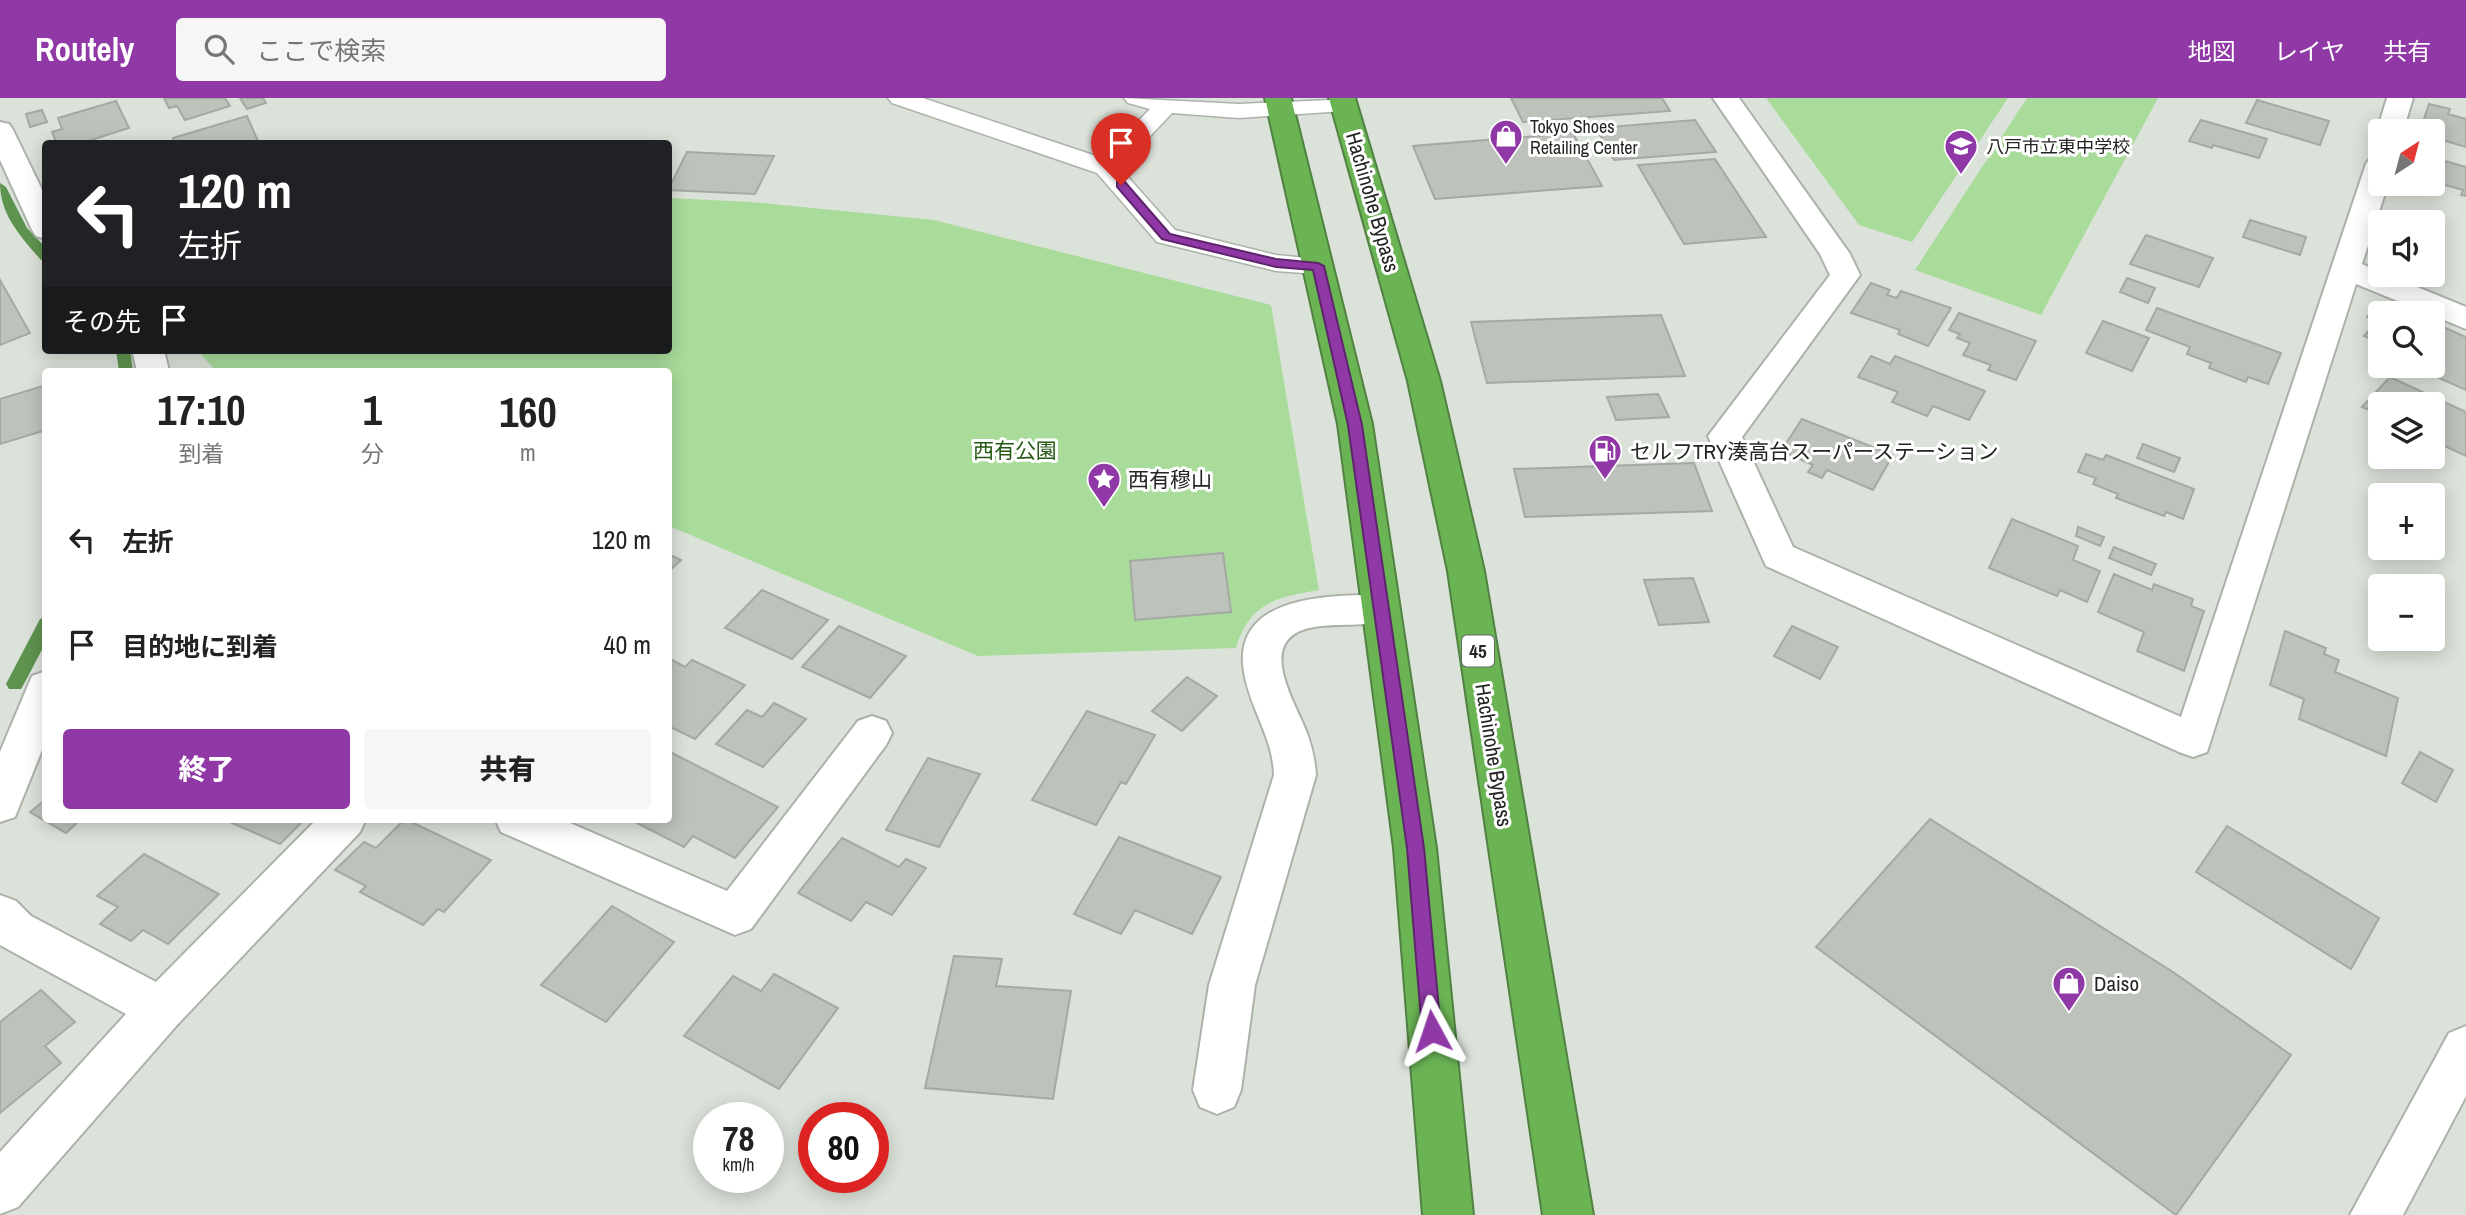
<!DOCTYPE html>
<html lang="ja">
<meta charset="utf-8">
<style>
body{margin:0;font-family:"Archivo Narrow","Noto Sans JP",sans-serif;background:#f6f6f6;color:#222;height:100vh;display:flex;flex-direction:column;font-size:26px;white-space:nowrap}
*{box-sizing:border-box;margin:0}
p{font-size:23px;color:#767676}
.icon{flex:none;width:38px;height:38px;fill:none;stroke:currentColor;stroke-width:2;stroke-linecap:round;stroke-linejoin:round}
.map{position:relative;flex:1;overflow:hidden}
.details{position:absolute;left:42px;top:270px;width:630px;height:455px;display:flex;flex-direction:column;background:#fff;border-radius:7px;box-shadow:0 4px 18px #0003}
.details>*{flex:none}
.guide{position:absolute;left:42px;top:42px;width:630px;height:214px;border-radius:7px;box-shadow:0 4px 18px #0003;background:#202124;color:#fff;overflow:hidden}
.needle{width:46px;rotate:36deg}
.fabs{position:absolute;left:2368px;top:21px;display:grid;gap:14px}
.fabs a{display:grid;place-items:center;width:77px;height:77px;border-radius:7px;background:#fff;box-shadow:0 4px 18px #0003;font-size:35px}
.speed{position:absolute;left:693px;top:1004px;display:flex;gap:14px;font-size:35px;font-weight:700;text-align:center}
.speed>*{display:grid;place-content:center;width:91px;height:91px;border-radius:50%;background:#fff;box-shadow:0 4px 18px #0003;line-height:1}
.speed small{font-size:18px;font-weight:400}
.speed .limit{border:10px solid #d22;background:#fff;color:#111}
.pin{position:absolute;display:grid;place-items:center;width:60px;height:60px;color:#fff;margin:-72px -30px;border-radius:50% 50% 50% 0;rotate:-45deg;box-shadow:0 0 7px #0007}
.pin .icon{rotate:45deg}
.me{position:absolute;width:77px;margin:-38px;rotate:355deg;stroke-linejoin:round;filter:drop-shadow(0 0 5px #0008)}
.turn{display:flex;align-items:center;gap:24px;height:147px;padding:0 21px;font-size:32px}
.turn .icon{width:91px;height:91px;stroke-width:2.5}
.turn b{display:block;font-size:49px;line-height:60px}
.then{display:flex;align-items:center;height:66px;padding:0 21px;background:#0003;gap:14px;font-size:26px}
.eta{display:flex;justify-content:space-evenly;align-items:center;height:119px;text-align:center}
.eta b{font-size:42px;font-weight:800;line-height:49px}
.button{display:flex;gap:14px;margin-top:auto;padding:14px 21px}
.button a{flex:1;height:80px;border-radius:7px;background:#9039a6;color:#fff;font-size:28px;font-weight:800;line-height:80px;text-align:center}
.button a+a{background:#f6f6f6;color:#222}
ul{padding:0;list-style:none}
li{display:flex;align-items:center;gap:21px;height:105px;padding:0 21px}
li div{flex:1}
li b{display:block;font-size:26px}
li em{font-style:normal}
header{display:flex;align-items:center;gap:42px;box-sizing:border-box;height:98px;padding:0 35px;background:#9039a6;color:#fff}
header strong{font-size:33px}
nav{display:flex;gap:38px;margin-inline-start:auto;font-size:24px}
.search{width:490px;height:63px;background:#f6f6f6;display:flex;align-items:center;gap:18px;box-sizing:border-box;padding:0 24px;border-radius:7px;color:#767676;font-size:26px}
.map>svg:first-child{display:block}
.green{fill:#a9db9b}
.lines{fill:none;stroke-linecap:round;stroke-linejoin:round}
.stream{fill:#5e934f;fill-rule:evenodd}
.building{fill:#bdc3bb;stroke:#a4aaa3;stroke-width:2}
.lane-casing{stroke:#acb2aa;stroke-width:3}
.street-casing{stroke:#acb2aa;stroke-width:4}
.secondary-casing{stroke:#acb2aa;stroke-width:4}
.highway-casing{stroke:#518242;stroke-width:4}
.lane{fill:#fff;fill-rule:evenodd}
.street{fill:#fff;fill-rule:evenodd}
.secondary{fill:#fff;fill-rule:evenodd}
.highway{fill:#6ab454;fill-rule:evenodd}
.route{fill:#9039a6;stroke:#5e256c;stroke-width:2}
.labels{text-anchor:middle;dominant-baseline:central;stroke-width:6;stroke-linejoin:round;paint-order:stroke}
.far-poi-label{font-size:18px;fill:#232522;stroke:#fff;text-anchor:start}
.shield{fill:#fff;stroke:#656664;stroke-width:2}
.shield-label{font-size:19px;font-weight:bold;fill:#232522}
.street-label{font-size:21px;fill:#232522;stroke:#fff}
.park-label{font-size:21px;fill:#265a14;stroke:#fff}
.poi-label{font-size:21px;fill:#232522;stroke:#fff;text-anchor:start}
</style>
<header>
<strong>Routely</strong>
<div class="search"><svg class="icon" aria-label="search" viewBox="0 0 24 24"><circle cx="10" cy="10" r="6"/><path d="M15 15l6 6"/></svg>ここで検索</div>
<nav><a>地図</a><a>レイヤ</a><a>共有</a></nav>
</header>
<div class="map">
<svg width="2466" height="1117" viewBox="0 0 2466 1117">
<rect width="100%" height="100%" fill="#dbe2d9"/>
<!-- green -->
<g class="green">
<polygon points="1766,0 2008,0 1912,144 1859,127"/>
<polygon points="2027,0 2158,0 2041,217 1915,172"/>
<path d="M669,100L751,104L934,122L1271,207L1319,492C1277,499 1249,505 1236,550L978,558L669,428L668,273H216L197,252H668Z"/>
</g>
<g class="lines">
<!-- stream -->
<g class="stream">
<path d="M0,85L6,89L27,130L46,150V163L41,162C21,139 0,117 0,85Z"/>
<polygon points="116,252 130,252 133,273 119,273"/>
<polygon points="46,520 46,544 24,586 21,591 9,591 6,586 40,521"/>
</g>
</g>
<!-- building -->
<g class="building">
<polygon points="164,0 225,0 230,8 185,22 177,8 169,10"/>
<polygon points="240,0 263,0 266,5 247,11"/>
<polygon points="1511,0 1662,0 1670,13 1523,24"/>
<polygon points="2257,2 2329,23 2320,47 2246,25"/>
<polygon points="116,3 129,30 79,46 57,46 52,34 62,31 58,20"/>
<polygon points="2429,6 2450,11 2448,16 2466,21 2466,49 2432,39 2432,33 2420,33"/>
<polygon points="42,12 47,24 30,29 26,16"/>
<polygon points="247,18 258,43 248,46 175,46 173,40"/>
<polygon points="1695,22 1716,54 1614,62 1596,30"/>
<polygon points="2201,22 2267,41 2259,60 2213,47 2212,50 2189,43"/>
<polygon points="1573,35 1602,88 1435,101 1413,48"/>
<polygon points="687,54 774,58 755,96 668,92"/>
<polygon points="1715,61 1766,139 1684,146 1638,67"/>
<polygon points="2445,63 2466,69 2466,98 2461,97 2463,92 2438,85"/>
<polygon points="2250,122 2306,139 2300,157 2243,139"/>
<polygon points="2146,137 2213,160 2199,189 2130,166"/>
<polygon points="2127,180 2155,190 2148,205 2120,194"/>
<polygon points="0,182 30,235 0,247"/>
<polygon points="1871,185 1890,192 1887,197 1897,200 1901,193 1951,210 1928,248 1898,236 1900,232 1851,215"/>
<polygon points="2377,207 2388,212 2393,207 2411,215 2380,215 2380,245 2364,238 2378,223 2367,219"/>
<polygon points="2157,210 2281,255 2268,286 2248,279 2246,284 2209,270 2211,265 2187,256 2190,249 2146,232"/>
<polygon points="1959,215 2036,243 2016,282 1988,272 1991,267 1963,257 1970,245 1957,240 1960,236 1949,232"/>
<polygon points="1661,217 1685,278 1487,285 1471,224"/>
<polygon points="2103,223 2149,240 2132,273 2086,255"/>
<polygon points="2432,224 2466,239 2466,292 2430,276 2435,270 2430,268"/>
<polygon points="1871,258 1890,266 1895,258 1985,293 1969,322 1933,308 1927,318 1892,304 1898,294 1858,279"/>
<polygon points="2390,279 2466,314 2466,358 2432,342 2432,306 2380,306 2380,317 2362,309"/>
<polygon points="46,287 46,332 0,346 0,301"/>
<polygon points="1658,296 1669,319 1616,322 1607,299"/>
<polygon points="1802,321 1893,357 1873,392 1827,372 1822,380 1808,374 1813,367 1781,353"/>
<polygon points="2143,346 2180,360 2174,374 2137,360"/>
<polygon points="2086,356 2103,362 2106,357 2194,391 2183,421 2166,414 2164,418 2116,400 2118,396 2093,386 2096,380 2078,374"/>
<polygon points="1694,365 1712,413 1525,419 1514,371"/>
<polygon points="2012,421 2078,448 2073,462 2100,473 2087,504 2060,492 2057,498 1989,470"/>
<polygon points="2078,429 2104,439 2100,448 2076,438"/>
<polygon points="2114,449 2156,466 2151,477 2109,460"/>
<polygon points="1223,455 1231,514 1135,522 1130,463"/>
<polygon points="668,456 681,462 668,474"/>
<polygon points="2114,476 2152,492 2154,486 2193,501 2191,508 2204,513 2184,573 2137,553 2144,534 2098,514"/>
<polygon points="1693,480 1709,524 1659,527 1644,482"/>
<polygon points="762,492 828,522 792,561 725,530"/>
<polygon points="839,528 906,558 870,600 802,569"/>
<polygon points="1792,528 1838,549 1820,581 1774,558"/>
<polygon points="2285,533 2326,550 2324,556 2339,562 2335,574 2398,600 2386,658 2299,621 2304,601 2270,587"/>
<polygon points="670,561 685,569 692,562 745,587 695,641 668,628"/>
<polygon points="1187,579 1217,598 1182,633 1152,613"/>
<polygon points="774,605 806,621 763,669 716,646 747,612 762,619"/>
<polygon points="1087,613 1155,637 1126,686 1121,684 1096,727 1032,702"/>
<polygon points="2420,654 2453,672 2436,704 2402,685"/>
<polygon points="672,655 778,709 735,760 693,738 684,749 631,722 668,721 668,658"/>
<polygon points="928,660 980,676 939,749 886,732"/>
<polygon points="46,701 46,721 81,721 66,735 30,714"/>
<polygon points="223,721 305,721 280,746"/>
<polygon points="405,721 491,762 444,814 438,811 423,827 360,794 366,788 335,772 364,744 376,750"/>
<polygon points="1930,721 2173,874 2291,957 2176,1117 1816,849"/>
<polygon points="2227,728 2379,820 2351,871 2196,774"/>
<polygon points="1119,739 1221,779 1192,836 1135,812 1121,836 1074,816"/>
<polygon points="842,740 899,769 906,761 926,770 892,817 866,804 851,823 798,795"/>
<polygon points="144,756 219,796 168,846 143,832 131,843 100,826 118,809 97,798"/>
<polygon points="612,808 674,844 606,924 541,887"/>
<polygon points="954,858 1002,861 996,888 1071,893 1053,1001 925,990"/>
<polygon points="774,876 838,910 779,991 684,938 733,878 761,893"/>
<polygon points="41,892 75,924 45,948 61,965 0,1015 0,924"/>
</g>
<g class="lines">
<defs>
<polygon id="lane" points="888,0 923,0 1102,60 1150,11 1128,5 1124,0 1239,6 1352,1 1356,6 1352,11 1344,13 1239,20 1172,15 1120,70 1175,132 1276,157 1328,162 1332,168 1328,174 1318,176 1276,173 1157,144 1097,75 892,5"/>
<g id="street">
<polygon points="1713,0 1739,0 1850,156 1860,177 1742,339 1793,449 2181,619 2366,66 2370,60 2380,58 2380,86 2388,86 2362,166 2380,174 2380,177 2388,177 2466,209 2466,231 2356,186 2207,654 2193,659 2179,654 1766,468 1708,338 1830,177 1820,156"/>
<polygon points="2387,0 2413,0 2403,33 2380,33 2380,38 2377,33"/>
<polygon points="0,24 9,26 13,32 46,100 46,141 36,138 32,132 0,62"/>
<polygon points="132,252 164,252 169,273 137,273"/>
<path d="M1381,497L1394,501L1400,511L1394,521C1367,530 1337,524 1309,530C1255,543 1295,604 1307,635C1312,649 1315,662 1316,677L1255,887L1241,992L1234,1009L1217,1016L1200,1009L1193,992L1209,887L1274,677C1273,639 1250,611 1244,574C1231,497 1330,497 1381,497Z"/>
<polygon points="46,573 46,642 15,719 0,724 0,654 32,578"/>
<polygon points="872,618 886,623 892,635 886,647 751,831 735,837 501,734 495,721 561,721 727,793 858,623"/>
<polygon points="317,721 366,721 360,734 177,927 18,1109 0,1116 0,1054 126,916 0,847 0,797 16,803 31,818 156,884"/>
</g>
<polygon id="secondary" points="2466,928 2466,998 2403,1117 2350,1117 2449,935"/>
<g id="highway">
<polygon points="1265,0 1291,0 1372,326 1436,750 1473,1117 1423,1117 1394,750 1338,326"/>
<polygon points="1329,0 1355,0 1440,283 1484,473 1593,1117 1543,1117 1448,473 1408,283"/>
</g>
</defs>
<!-- lane casing -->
<use href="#lane" class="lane-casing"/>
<!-- street casing -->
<use href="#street" class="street-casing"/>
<!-- secondary casing -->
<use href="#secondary" class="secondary-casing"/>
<!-- highway casing -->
<use href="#highway" class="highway-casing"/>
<!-- lane -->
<use href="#lane" class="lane"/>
<!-- street -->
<use href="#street" class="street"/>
<!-- secondary -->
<use href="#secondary" class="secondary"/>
<!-- highway -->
<use href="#highway" class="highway"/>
</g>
<!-- route -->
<polygon class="route" points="1117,84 1125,84 1170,136 1276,161 1318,165 1324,168 1362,327 1424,750 1441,933 1439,940 1432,943 1425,940 1422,933 1407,750 1348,327 1313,172 1276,169 1162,141 1117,89"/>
<!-- icons -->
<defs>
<symbol id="shop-pin" viewBox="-11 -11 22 30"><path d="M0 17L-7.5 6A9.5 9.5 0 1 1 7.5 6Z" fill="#9039a6" stroke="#fff"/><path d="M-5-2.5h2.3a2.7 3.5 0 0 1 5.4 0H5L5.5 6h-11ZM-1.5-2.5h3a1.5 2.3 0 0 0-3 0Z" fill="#fff"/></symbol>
<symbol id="school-pin" viewBox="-11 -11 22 30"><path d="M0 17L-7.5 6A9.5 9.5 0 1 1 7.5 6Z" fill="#9039a6" stroke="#fff"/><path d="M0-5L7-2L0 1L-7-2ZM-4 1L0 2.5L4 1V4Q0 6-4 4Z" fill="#fff"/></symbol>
<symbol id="fuel-pin" viewBox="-11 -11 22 30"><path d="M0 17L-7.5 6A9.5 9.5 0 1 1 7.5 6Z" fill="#9039a6" stroke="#fff"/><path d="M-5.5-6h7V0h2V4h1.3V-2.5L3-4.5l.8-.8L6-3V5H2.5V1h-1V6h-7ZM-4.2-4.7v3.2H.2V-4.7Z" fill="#fff"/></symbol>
<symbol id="sight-pin" viewBox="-11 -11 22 30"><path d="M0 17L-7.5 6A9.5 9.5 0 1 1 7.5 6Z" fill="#9039a6" stroke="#fff"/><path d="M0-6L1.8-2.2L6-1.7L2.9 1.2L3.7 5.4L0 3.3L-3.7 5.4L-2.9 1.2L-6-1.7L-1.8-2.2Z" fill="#fff"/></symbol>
</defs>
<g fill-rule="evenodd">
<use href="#shop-pin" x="1487" y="19" width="38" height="52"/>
<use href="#school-pin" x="1942" y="29" width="38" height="52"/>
<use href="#fuel-pin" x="1586" y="334" width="38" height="52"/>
<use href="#sight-pin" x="1085" y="362" width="38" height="52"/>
<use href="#shop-pin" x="2050" y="866" width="38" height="52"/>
</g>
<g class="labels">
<!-- far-poi labels -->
<g class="far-poi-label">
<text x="1530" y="28">Tokyo Shoes<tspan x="1530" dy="21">Retailing Center</tspan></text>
<text x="1986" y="48">八戸市立東中学校</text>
</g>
<!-- shield labels -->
<rect class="shield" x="1462" y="537.5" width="32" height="31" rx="5"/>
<g class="shield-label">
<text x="1478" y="553">45</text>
</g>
<!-- street labels -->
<g class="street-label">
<text transform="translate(1373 104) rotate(74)">Hachinohe Bypass</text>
<text transform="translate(1494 657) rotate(81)">Hachinohe Bypass</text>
</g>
<!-- park labels -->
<g class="park-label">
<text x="1015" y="352">西有公園</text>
</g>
<!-- poi labels -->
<g class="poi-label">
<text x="1630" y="353">セルフTRY湊高台スーパーステーション</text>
<text x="1128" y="381">西有穆山</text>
<text x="2094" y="885">Daiso</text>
</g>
</g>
</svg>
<div class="fabs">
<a><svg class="needle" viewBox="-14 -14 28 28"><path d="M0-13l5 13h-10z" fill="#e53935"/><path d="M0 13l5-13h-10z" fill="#767676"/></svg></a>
<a><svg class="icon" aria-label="sound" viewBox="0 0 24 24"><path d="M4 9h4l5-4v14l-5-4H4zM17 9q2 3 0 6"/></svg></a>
<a><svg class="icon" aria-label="search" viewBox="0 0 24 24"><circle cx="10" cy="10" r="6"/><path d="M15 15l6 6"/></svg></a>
<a><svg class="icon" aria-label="layers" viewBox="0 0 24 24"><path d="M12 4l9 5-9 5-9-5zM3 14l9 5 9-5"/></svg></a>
<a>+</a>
<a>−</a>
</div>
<div class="speed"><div>78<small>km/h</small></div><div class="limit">80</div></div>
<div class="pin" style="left:1121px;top:87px;background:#d93025"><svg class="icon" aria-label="arrive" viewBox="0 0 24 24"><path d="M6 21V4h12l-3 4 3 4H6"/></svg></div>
<svg class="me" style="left:1432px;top:933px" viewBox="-20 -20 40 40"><path d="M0-17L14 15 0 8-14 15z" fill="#9039a6" stroke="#fff" stroke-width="4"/></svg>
<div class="guide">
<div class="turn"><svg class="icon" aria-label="left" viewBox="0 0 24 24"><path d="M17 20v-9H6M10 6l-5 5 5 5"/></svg><div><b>120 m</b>左折</div></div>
<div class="then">その先<svg class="icon" aria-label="arrive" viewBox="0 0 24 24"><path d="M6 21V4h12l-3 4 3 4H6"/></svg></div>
</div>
<section class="details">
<div class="eta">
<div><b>17:10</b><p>到着</p></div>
<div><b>1</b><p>分</p></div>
<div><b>160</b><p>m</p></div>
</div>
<ul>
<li><svg class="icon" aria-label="left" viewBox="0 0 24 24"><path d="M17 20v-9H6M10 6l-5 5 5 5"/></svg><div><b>左折</b></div><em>120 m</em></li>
<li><svg class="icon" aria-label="arrive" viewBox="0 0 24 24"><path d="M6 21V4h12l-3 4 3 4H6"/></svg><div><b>目的地に到着</b></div><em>40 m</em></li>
</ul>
<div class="button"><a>終了</a><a>共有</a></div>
</section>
</div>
